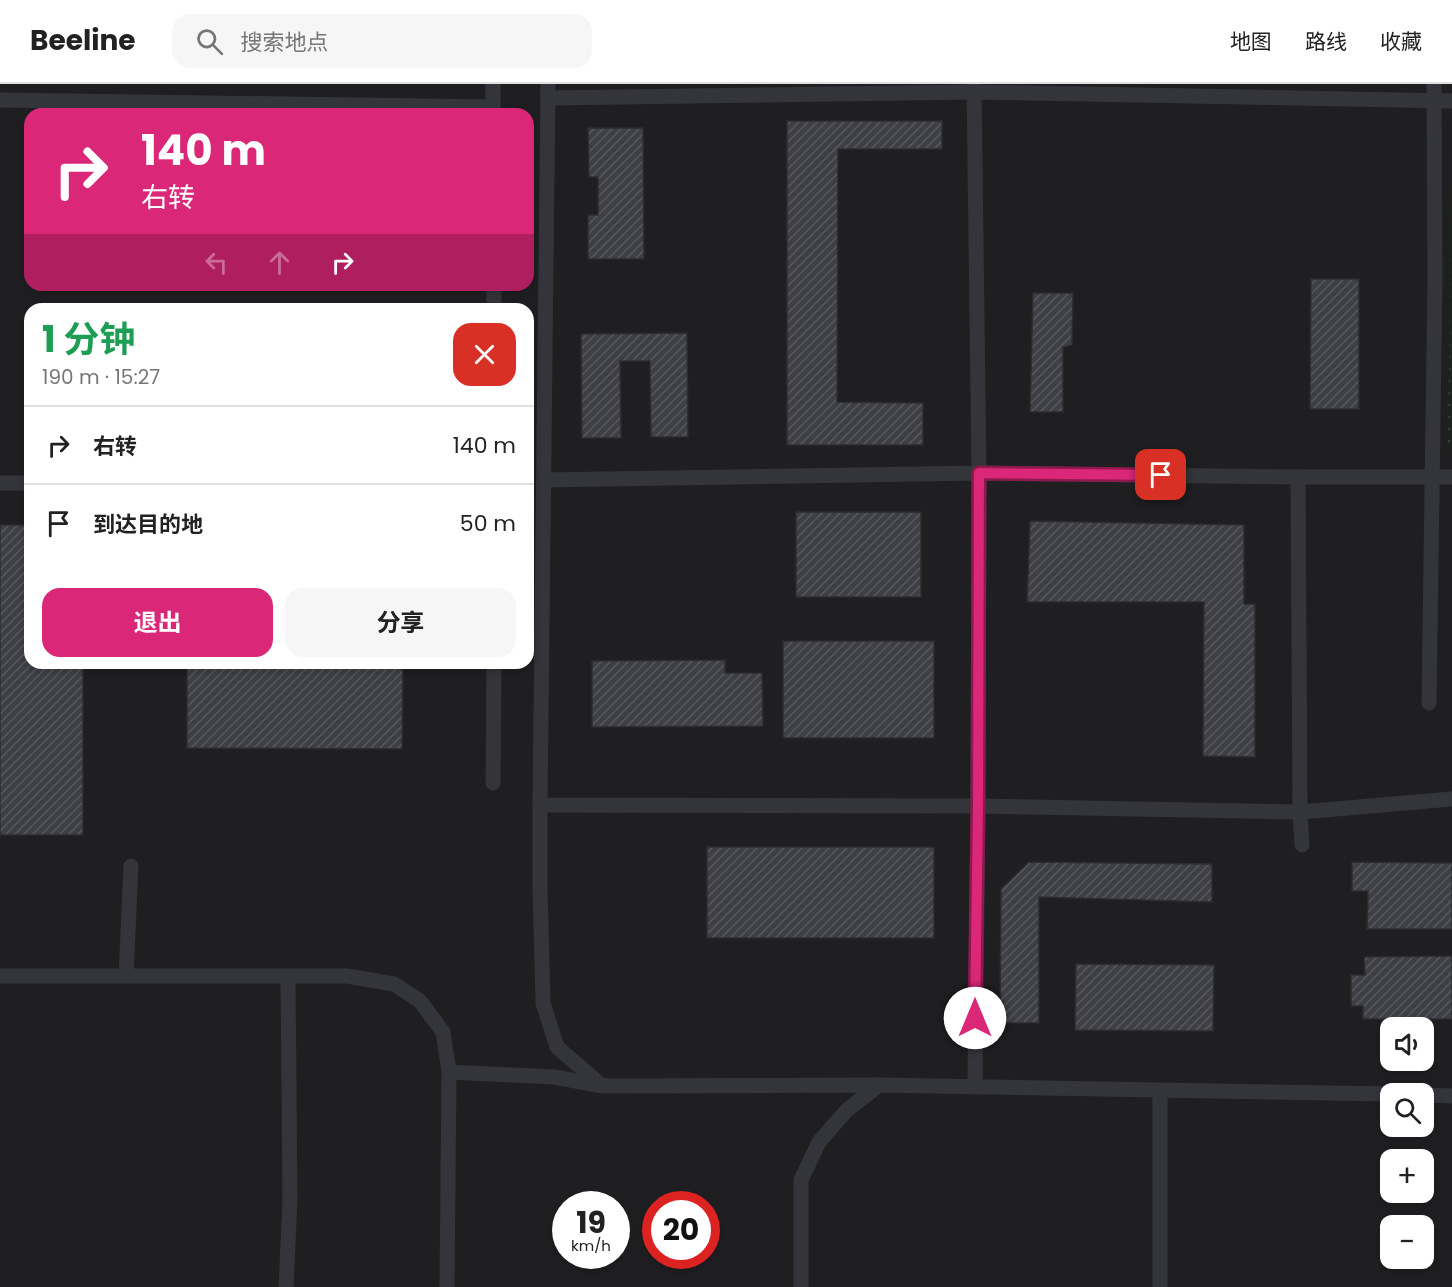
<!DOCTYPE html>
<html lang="zh">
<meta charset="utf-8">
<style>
body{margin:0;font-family:Poppins,"Noto Sans SC",sans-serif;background:#f6f6f6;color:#222;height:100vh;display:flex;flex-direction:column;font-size:22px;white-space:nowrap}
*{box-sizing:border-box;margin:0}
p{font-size:20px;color:#767676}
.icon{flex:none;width:33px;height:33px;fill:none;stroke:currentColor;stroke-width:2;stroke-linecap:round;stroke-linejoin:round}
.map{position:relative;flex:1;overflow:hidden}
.panel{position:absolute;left:24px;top:219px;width:510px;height:366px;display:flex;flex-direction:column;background:#fff;border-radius:18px;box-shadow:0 3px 9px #0003}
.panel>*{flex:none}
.banner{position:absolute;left:24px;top:24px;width:510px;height:183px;border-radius:18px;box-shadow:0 3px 9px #0003;background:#db2777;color:#fff;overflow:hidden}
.tools{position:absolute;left:1380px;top:933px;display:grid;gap:12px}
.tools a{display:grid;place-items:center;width:54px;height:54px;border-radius:12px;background:#fff;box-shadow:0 3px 9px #0003;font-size:30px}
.speed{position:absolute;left:552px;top:1107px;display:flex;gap:12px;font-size:30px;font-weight:700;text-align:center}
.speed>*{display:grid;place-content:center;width:78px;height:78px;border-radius:50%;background:#fff;box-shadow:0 3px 9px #0003;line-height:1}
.speed small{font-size:15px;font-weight:400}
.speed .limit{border:9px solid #d22;background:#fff;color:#111}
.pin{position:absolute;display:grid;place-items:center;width:51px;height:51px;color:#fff;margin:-26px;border-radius:12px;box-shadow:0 3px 9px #0006}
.me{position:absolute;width:66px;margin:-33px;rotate:0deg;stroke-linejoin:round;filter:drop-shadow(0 0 4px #0008)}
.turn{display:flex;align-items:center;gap:21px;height:126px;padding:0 18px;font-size:27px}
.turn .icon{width:78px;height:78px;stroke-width:2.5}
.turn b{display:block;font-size:42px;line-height:51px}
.lanes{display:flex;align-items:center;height:57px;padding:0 18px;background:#0003;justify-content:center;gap:30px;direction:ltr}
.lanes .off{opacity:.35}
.round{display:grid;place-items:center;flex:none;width:63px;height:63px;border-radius:18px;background:#f6f6f6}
.summary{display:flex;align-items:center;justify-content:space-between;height:102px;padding:0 18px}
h1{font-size:36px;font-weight:700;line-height:45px;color:#1e9e55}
.cta{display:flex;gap:12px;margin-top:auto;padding:12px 18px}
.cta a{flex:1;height:69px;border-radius:18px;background:#db2777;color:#fff;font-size:24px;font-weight:700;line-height:69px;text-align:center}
.cta a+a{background:#f6f6f6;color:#222}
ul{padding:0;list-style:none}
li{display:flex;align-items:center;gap:18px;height:78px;padding:0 18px;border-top:2px solid #e0e0e0}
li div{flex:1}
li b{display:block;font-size:22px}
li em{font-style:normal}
header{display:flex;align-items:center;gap:36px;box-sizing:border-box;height:84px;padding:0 30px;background:#fff;border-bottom:2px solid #e0e0e0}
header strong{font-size:28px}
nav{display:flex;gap:33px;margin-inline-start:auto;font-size:21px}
.search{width:420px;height:54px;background:#f6f6f6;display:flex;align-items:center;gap:15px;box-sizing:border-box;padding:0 21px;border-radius:18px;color:#767676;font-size:22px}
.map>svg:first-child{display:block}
.built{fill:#1f1f22;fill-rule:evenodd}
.garden{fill:url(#garden-dots)}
.building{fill:url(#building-hatch);stroke:#2d2d31;stroke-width:1.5}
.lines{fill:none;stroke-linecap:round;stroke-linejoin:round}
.service{stroke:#34353b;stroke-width:15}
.route-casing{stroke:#8e194d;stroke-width:15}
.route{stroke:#db2777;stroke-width:10}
</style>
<header>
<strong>Beeline</strong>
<div class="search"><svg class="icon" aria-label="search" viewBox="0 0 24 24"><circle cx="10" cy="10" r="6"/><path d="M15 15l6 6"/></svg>搜索地点</div>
<nav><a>地图</a><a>路线</a><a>收藏</a></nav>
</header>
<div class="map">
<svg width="1452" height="1203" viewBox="0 0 1452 1203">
<defs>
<pattern id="garden-dots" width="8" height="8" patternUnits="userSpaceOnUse" patternTransform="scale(1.5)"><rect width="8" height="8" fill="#1b231c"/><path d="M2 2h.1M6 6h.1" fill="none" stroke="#39403b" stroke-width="1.8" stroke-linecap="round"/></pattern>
<pattern id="building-hatch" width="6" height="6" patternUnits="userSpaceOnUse" patternTransform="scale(1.5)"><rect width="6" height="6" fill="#3f4045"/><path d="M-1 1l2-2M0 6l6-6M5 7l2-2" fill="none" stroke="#58595e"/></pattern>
</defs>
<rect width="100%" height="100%" fill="#131315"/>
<!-- built -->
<path class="built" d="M0,0H1452V1203H0ZM30,30H528V201H30ZM30,225H528V579H30ZM1390,944H1424V976H1390ZM1390,1010H1424V1042H1390ZM1390,1076H1424V1108H1390ZM566,1120H616V1172H566ZM656,1120H706V1172H656ZM1390,1142H1424V1174H1390Z"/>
<!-- garden -->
<polygon class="garden" points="1452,61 1452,369 1448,359"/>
<!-- building -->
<g class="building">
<polygon points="787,37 942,37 942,65 838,65 837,318 923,319 923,361 787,361"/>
<polygon points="588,44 643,44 644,175 588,175 588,131 598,131 598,93 589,93"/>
<polygon points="1311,195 1359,195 1359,325 1310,325"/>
<polygon points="1033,209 1073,209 1072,261 1063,263 1063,328 1030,328"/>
<polygon points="687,249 688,353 651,353 650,277 620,277 621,354 582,354 581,250"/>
<rect x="796" y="428" width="125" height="85"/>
<polygon points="1030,437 1244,441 1244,520 1255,520 1255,673 1203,672 1204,518 1027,518"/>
<polygon points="0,441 30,441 30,579 83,579 83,751 0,751"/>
<rect x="783" y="557" width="151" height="97"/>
<polygon points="725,576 725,589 762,589 763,642 592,643 592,577"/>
<polygon points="187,579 403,579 402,665 187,664"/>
<rect x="707" y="763" width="227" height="91"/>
<polygon points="1029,778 1212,780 1212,818 1039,813 1039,939 1000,939 1001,805"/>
<polygon points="1352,778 1452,779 1452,845 1367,845 1368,807 1352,807"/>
<polygon points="1452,872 1452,935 1363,935 1363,922 1351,922 1351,891 1365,891 1364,873"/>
<polygon points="1076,880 1214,881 1213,947 1075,946"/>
</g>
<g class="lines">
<!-- service -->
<g class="service">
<polyline points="493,0 493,30"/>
<polyline points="548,0 540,721 978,722 1300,728 1452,715"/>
<polyline points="974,0 979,389 978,722 975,1003"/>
<polyline points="548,14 974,8 1452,17"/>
<polyline points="0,16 493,23"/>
<polyline points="494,201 494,225"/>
<polyline points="544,396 979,389 1298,393"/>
<polyline points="0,399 30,399"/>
<polyline points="1429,619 1435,195 1434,0"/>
<polyline points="493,699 494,579"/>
<polyline points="540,721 540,802 543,919 557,963 601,1001"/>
<polyline points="1302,761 1300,728 1298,393 1452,393"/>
<polyline points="0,892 347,892 394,900 420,917 443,948 449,988 447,1203"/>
<polyline points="126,892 131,782"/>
<polyline points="449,988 554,993 603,1002 879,1001 1390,1010"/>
<polyline points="1160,1007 1160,1203"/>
<polyline points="1424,1011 1452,1012"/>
<polyline points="286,1203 290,1117 288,892"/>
<polyline points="801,1203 801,1096 819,1058 847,1026 879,1001"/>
</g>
</g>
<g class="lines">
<defs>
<polyline id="route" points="975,934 978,722 979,389 1161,391"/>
</defs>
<!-- route casing -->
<use href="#route" class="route-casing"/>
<!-- route -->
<use href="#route" class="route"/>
</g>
</svg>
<div class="tools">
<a><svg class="icon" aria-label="sound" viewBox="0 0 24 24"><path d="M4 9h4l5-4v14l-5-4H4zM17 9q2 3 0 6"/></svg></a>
<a><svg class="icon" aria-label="search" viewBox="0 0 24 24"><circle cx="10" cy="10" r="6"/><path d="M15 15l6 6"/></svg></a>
<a>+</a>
<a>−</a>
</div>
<div class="speed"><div>19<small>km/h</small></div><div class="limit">20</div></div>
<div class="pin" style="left:1161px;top:391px;background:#d93025"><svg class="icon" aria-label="arrive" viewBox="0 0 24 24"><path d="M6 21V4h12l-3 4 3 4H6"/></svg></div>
<svg class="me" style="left:975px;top:934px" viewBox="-20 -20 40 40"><circle r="19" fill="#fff"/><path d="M0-13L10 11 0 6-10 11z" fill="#db2777"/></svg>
<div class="banner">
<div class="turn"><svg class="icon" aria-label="right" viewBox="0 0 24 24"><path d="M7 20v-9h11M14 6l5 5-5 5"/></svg><div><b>140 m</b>右转</div></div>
<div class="lanes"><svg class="icon off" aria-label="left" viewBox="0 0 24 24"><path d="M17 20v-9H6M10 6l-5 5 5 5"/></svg><svg class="icon off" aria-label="ahead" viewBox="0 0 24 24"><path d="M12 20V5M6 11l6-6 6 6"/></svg><svg class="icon" aria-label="right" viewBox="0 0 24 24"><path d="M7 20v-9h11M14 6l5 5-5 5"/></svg></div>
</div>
<section class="panel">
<div class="summary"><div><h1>1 分钟</h1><p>190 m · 15:27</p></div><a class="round" style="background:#d93025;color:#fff"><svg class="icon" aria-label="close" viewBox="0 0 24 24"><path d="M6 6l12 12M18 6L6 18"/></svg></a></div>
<ul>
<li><svg class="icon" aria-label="right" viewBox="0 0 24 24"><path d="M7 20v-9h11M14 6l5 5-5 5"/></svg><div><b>右转</b></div><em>140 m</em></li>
<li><svg class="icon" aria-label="arrive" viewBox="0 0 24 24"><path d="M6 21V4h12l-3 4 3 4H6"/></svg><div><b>到达目的地</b></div><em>50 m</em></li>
</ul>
<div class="cta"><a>退出</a><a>分享</a></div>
</section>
</div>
